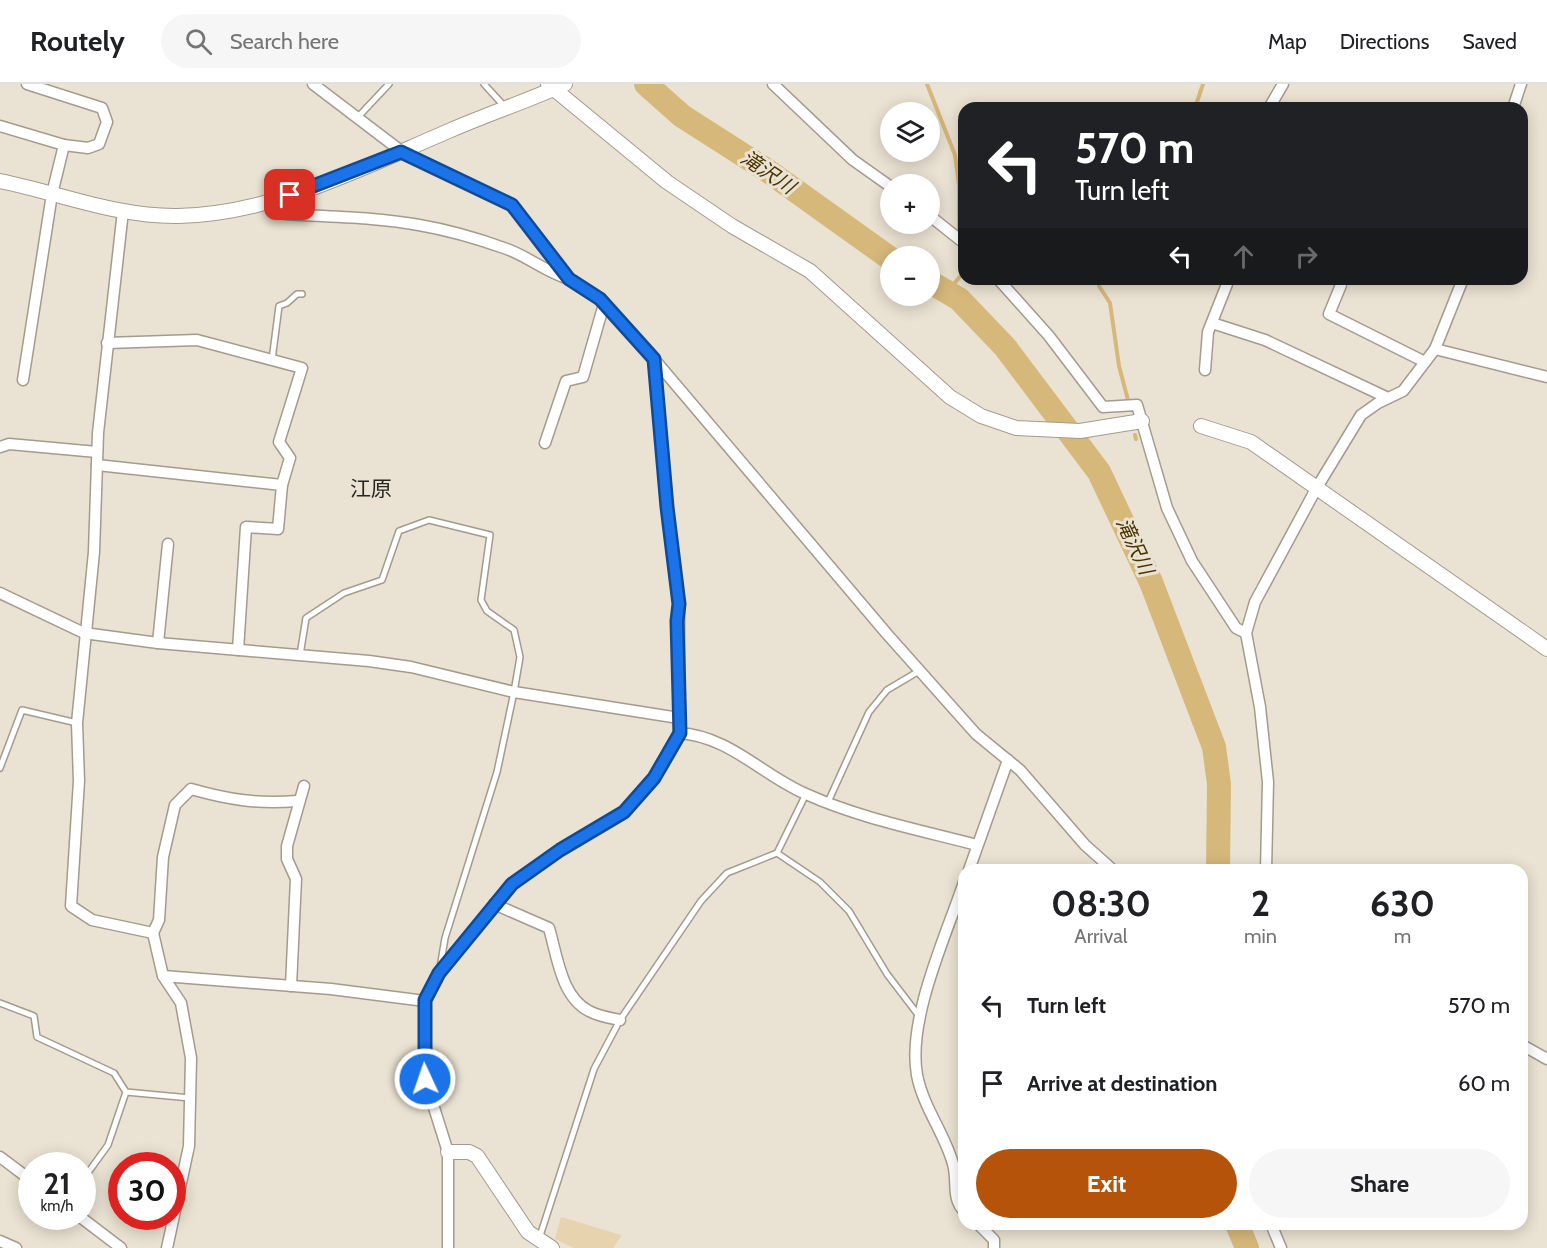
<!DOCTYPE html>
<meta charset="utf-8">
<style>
body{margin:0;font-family:Cabin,"Noto Sans JP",sans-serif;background:#f6f6f6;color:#202124;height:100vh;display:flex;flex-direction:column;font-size:22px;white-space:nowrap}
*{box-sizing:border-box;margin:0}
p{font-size:20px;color:#757577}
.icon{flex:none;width:33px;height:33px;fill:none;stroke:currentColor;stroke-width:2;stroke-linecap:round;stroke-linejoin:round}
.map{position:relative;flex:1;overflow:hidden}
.side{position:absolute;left:958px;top:780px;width:570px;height:366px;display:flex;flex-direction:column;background:#fff;border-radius:18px;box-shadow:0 3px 15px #0003}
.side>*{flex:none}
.banner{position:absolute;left:958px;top:18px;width:570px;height:183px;border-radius:18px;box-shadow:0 3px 15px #0003;background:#202124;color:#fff;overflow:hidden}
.controls{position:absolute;left:880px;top:18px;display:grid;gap:12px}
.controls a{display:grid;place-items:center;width:60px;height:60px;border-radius:50%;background:#fff;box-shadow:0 3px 15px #0003;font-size:30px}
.speed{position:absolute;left:18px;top:1068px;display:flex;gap:12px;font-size:30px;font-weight:700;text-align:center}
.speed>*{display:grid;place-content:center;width:78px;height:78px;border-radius:50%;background:#fff;box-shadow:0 3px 15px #0003;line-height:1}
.speed small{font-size:15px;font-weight:400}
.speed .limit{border:9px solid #d22;background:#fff;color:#111}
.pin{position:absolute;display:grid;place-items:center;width:51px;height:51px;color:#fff;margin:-26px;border-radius:12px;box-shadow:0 3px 9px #0006}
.me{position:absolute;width:66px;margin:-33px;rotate:357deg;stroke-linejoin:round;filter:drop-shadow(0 0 4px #0008)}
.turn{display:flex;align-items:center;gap:21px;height:126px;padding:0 18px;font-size:27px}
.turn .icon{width:78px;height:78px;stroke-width:2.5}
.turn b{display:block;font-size:42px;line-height:51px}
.lanes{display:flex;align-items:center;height:57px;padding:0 18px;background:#0003;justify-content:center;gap:30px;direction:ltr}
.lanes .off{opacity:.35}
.eta{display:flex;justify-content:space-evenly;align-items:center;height:102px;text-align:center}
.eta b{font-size:36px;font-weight:700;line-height:42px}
.cta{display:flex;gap:12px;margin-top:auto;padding:12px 18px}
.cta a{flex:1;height:69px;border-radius:36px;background:#b45309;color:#fff;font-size:24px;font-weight:700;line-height:69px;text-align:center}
.cta a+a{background:#f6f6f6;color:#202124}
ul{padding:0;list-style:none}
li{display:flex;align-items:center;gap:18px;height:78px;padding:0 18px}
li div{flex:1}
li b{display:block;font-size:22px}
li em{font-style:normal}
header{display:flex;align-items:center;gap:36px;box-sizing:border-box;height:84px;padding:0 30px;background:#fff;border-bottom:2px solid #e0e0e0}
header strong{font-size:28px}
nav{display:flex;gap:33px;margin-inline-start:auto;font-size:21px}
.search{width:420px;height:54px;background:#f6f6f6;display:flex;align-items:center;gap:15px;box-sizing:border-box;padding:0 21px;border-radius:33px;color:#757577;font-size:22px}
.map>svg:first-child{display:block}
.green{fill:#e7d3ad}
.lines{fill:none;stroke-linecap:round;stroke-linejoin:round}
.stream{stroke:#d7b87b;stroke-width:4}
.river{stroke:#d7b87b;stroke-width:24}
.service-casing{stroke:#a39b8d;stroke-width:8}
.minor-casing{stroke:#a39b8d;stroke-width:13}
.tertiary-casing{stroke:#a39b8d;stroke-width:16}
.service{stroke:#fff;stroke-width:5}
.minor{stroke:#fff;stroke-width:10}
.tertiary{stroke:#fff;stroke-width:14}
.route-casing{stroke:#114b97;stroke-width:15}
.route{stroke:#1a73e8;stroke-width:10}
.labels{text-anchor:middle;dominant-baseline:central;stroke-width:6;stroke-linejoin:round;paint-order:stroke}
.water-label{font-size:20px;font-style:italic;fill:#493400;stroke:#eae2d2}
.quarter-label{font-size:21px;fill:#27251f;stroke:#eae2d2}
</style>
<header>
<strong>Routely</strong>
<div class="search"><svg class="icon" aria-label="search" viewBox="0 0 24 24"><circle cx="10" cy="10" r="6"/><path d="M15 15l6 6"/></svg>Search here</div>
<nav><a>Map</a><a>Directions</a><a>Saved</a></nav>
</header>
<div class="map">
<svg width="1547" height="1164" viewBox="0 0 1547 1164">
<rect width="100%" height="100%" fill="#eae2d2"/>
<!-- green -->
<polygon class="green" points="561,1133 621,1151 621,1152 613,1164 574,1164 555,1155"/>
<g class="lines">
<!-- stream -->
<g class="stream">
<polyline points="927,0 955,71 959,101 959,145 964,151"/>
<polyline points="1195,24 1203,0"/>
<polyline points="1100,195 1099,202 1110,219 1119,282 1128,316"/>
<polyline points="947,208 964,188"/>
<polyline points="1135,351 1136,355"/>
</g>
<!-- river -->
<g class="river">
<polyline points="646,0 682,32 768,87 891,175"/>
<polyline points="930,198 959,215 1005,263 1099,388 1151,498 1214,663 1219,700 1218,786"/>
<polyline points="1237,1140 1247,1164"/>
</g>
<defs>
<g id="service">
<polyline points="484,0 505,23"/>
<polyline points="357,34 389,0"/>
<polyline points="272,276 279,222 287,219 297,210 302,210"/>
<polyline points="300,571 306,534 344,509 382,496 399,447 429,436 490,451 481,516 487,527 514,546 520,573 514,608 497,688 445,854 440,884"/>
<polyline points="0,684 22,626 77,639"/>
<polyline points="828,718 869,628 887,606 919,587"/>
<polyline points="777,769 806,710"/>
<polyline points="0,919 34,932 37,953 114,989 126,1008 190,1014"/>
<polyline points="82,1097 108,1061 126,1008"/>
<polyline points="539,1155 594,985 620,936 701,817 727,789 777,769 820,798 849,827 887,890 919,932"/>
</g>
<g id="minor">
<polyline points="27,0 102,24 107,38 99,60 88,64 64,61"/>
<polyline points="313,0 401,67 512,121 569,195 600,215 654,275 887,550 976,650 1020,686 1085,761 1113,786"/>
<polyline points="773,0 853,76 891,103"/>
<polyline points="1269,24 1283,0"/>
<polyline points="1513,24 1521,0"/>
<polyline points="0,42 64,61 52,110 23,296"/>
<path d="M268,118L286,130C330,133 376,133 419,141C448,146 476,154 504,164C528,172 545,188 569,195"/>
<polyline points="123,127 98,349 94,468 77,639 79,697 71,822 92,836 153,849 163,892 181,919 191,974 189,1062 167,1164"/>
<polyline points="930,132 964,159"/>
<polyline points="998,195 1049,252 1103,323 1137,321 1167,424 1192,477 1236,544 1246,549"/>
<polyline points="1337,195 1341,201 1329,230 1425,278"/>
<polyline points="1212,239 1265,256 1388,314"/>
<polyline points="1435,265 1547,293"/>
<polyline points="1205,286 1208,248 1229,195"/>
<polyline points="545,359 566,297 583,293 604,220"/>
<polyline points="0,363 9,360 97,368"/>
<polyline points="97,381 282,401 290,374 279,358 302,284 197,256 107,259"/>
<polyline points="0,509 84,549 158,559 369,577 411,583 514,608 679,634"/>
<polyline points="158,559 168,460"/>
<polyline points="238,566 246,443 278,445 282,401"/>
<path d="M679,649C729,652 762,691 806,710C859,734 920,746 977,761"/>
<polyline points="969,786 1008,676"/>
<polyline points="1266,786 1268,698 1260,623 1246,549 1255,518 1316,405 1361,331 1378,319 1403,307 1435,265 1463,195"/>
<path d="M964,798C946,852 907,935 917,991C923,1023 945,1050 953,1080C958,1097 951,1114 964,1127"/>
<path d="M494,820L549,844C557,871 561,913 589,927C598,932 610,934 620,936"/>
<path d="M153,849L159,836L163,773L175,721L191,705C230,716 257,720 297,717"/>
<polyline points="163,892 331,905 425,917"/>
<polyline points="291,902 296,795 287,775 287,762 304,702"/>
<polyline points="1522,961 1547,975"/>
<polyline points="0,1073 32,1097"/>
<polyline points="79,1132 121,1164"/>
<polyline points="978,1140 994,1156 994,1164"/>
<polyline points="1271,1140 1281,1164"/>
<polyline points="0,1157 16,1164"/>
<polyline points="448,1164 448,1068 425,995 425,917 439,889 512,799 560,766 624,728 654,694 679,649 679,520 667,423 654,275"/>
</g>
<g id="tertiary">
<polyline points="548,0 667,98 732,142 810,187 950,313 981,332 1016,344 1080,347 1142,337"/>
<path d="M0,97C60,109 116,133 178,132C274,130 364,83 451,46C488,30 527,17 565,0"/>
<polyline points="1201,342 1251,358 1547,565"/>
<polyline points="448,1068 469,1068 477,1072 528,1148 552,1164"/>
</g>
</defs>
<!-- service casing -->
<use href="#service" class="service-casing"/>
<!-- minor casing -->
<use href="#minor" class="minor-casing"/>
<!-- tertiary casing -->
<use href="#tertiary" class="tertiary-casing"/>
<!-- service -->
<use href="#service" class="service"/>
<!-- minor -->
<use href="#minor" class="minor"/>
<!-- tertiary -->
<use href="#tertiary" class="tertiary"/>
</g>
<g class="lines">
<defs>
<polyline id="route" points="290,111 401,68 512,121 569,195 600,215 654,275 667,423 679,520 677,537 680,649 654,694 624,728 560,766 512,800 439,889 425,916 425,995"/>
</defs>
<!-- route casing -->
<use href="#route" class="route-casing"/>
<!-- route -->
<use href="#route" class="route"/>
</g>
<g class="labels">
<!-- water labels -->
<g class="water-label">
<text transform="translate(768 88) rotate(34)">滝沢川</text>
<text transform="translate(1135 462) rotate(65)">滝沢川</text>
</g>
<!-- quarter labels -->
<g class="quarter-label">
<text x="371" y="404">江原</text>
</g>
</g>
</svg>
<div class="controls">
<a><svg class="icon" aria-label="layers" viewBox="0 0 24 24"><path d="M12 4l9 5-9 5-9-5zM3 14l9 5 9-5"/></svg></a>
<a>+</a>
<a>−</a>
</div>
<div class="speed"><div>21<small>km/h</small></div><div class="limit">30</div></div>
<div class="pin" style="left:290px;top:111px;background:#d93025"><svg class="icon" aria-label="arrive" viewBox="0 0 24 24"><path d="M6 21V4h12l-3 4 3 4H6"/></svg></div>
<svg class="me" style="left:425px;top:995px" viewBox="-20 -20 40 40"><circle r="17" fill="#1a73e8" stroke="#fff" stroke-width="3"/><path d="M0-11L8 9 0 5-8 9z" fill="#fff"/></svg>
<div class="banner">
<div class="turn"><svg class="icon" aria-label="left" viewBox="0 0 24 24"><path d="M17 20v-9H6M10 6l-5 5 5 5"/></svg><div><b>570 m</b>Turn left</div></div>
<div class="lanes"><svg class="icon" aria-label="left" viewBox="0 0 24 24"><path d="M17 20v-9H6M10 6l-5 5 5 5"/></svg><svg class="icon off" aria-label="ahead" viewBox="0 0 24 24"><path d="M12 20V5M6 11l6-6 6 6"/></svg><svg class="icon off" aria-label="right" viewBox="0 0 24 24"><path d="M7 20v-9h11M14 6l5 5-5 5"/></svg></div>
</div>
<section class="side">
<div class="eta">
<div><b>08:30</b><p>Arrival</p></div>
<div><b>2</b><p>min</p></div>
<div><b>630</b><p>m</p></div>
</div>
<ul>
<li><svg class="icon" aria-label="left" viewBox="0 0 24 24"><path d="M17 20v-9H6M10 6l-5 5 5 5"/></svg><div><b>Turn left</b></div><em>570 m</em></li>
<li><svg class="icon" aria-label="arrive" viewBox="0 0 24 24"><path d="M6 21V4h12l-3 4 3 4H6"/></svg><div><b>Arrive at destination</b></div><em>60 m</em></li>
</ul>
<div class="cta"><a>Exit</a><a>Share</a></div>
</section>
</div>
